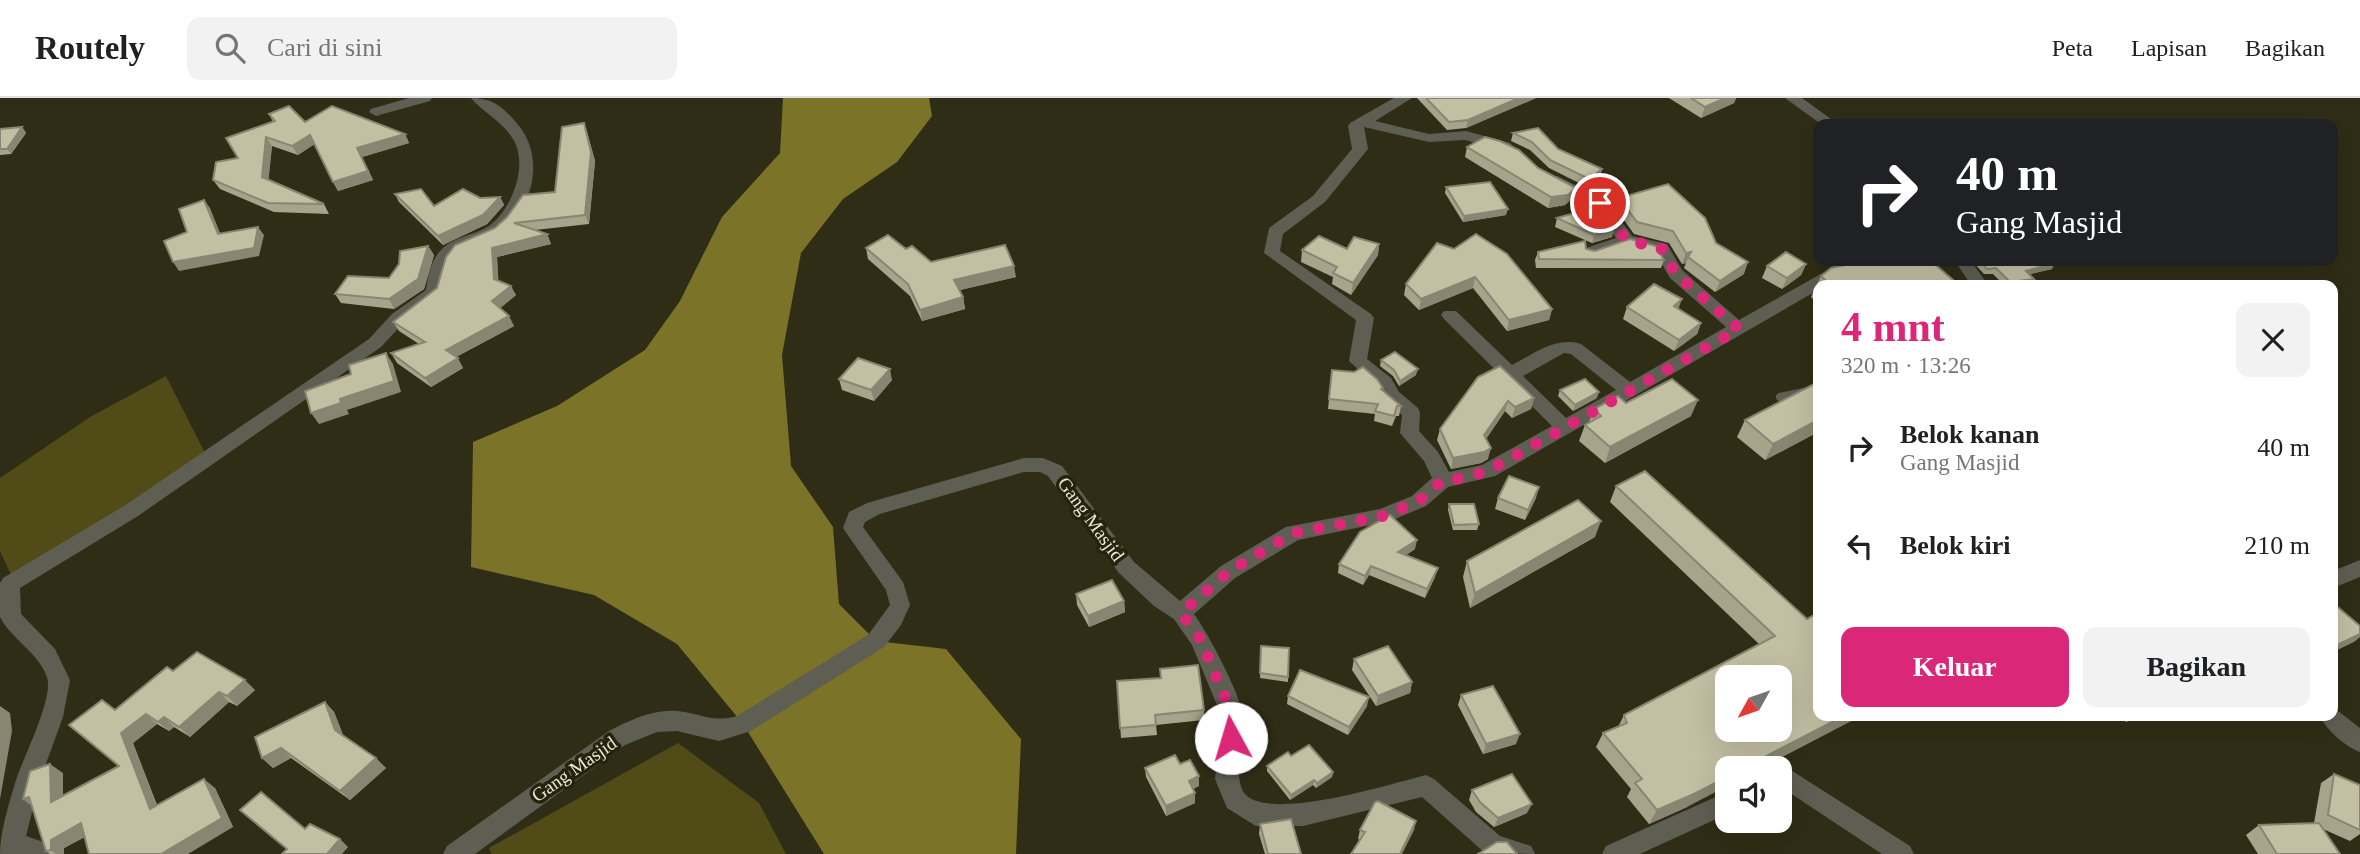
<!DOCTYPE html>
<html lang="id">
<meta charset="utf-8">
<style>
body{margin:0;font-family:Georgia,serif;background:#f2f2f2;color:#202124;height:100vh;display:flex;flex-direction:column;font-size:26px;white-space:nowrap}
*{box-sizing:border-box;margin:0}
p{font-size:23px;color:#757577}
.icon{flex:none;width:38px;height:38px;fill:none;stroke:currentColor;stroke-width:2;stroke-linecap:round;stroke-linejoin:round}
.map{position:relative;flex:1;overflow:hidden}
.panel{position:absolute;left:1813px;top:182px;width:525px;height:441px;display:flex;flex-direction:column;background:#fff;border-radius:14px;box-shadow:0 7px 28px #0002}
.panel>*{flex:none}
.top-card{position:absolute;left:1813px;top:21px;width:525px;height:147px;border-radius:14px;box-shadow:0 7px 28px #0002;background:#202124;color:#fff;overflow:hidden}
.needle{width:46px;rotate:230deg}
.buttons{position:absolute;left:1715px;top:567px;display:grid;gap:14px}
.buttons a{display:grid;place-items:center;width:77px;height:77px;border-radius:14px;background:#fff;box-shadow:0 7px 28px #0002;font-size:35px}
.pin{position:absolute;display:grid;place-items:center;width:60px;height:60px;color:#fff;margin:-30px;border:4px solid #fff;border-radius:50%;box-shadow:0 2px 7px #0007}
.me{position:absolute;width:77px;margin:-38px;rotate:354deg;stroke-linejoin:round;filter:drop-shadow(0 0 5px #0008)}
.turn{display:flex;align-items:center;gap:24px;height:147px;padding:0 28px;font-size:32px}
.turn .icon{width:91px;height:91px;stroke-width:2.5}
.turn b{display:block;font-size:49px;line-height:60px}
.round{display:grid;place-items:center;flex:none;width:74px;height:74px;border-radius:14px;background:#f2f2f2}
.head{display:flex;align-items:center;justify-content:space-between;height:119px;padding:0 28px}
h1{font-size:42px;font-weight:600;line-height:52px;color:#db2777}
.primary-button{display:flex;gap:14px;margin-top:auto;padding:14px 28px}
.primary-button a{flex:1;height:80px;border-radius:14px;background:#db2777;color:#fff;font-size:28px;font-weight:600;line-height:80px;text-align:center}
.primary-button a+a{background:#f2f2f2;color:#202124}
ul{padding:0;list-style:none}
li{display:flex;align-items:center;gap:21px;height:98px;padding:0 28px}
li div{flex:1}
li b{display:block;font-size:26px}
li em{font-style:normal}
header{display:flex;align-items:center;gap:42px;box-sizing:border-box;height:98px;padding:0 35px;background:#fff;border-bottom:2px solid #e0e0e0}
header strong{font-size:33px}
nav{display:flex;gap:38px;margin-inline-start:auto;font-size:24px}
.search{width:490px;height:63px;background:#f2f2f2;display:flex;align-items:center;gap:18px;box-sizing:border-box;padding:0 24px;border-radius:14px;color:#757577;font-size:26px}
.map>svg:first-child{display:block}
.green{fill:#514b17}
.water{fill:#7a7328}
.lines{fill:none;stroke-linecap:round;stroke-linejoin:round}
.service{stroke:#5f5e53;stroke-width:8}
.minor{fill:#5f5e53;fill-rule:evenodd}
.wall{fill:#a7a48c}
.shaded-wall{fill:#888672}
.building{fill:#c2bfa3;stroke:#888672;stroke-width:2;fill-rule:evenodd}
.route{stroke:#db2777;stroke-width:12;stroke-dasharray:0 21.6}
.labels{text-anchor:middle;dominant-baseline:central;stroke-width:7;stroke-linejoin:round;paint-order:stroke}
.street-label{font-size:19px;fill:#e8e7d9;stroke:#26230c}
</style>
<header>
<strong>Routely</strong>
<div class="search"><svg class="icon" aria-label="search" viewBox="0 0 24 24"><circle cx="10" cy="10" r="6"/><path d="M15 15l6 6"/></svg>Cari di sini</div>
<nav><a>Peta</a><a>Lapisan</a><a>Bagikan</a></nav>
</header>
<div class="map">
<svg width="2360" height="756" viewBox="0 0 2360 756">
<rect width="100%" height="100%" fill="#302d16"/>
<!-- green -->
<g class="green">
<polygon points="166,278 207,359 12,479 0,453 0,380 90,319"/>
<polygon points="678,645 759,705 786,756 492,756 489,750"/>
</g>
<!-- water -->
<polygon class="water" points="783,0 929,0 932,18 897,64 843,101 801,155 782,257 791,368 833,429 839,506 876,543 946,551 1021,641 1016,756 824,756 743,626 677,546 594,497 471,469 473,344 557,308 645,252 680,203 722,119 780,55"/>
<g class="lines">
<!-- service -->
<polyline class="service" points="1780,299 1818,291"/>
<!-- minor -->
<g class="minor">
<polygon points="409,0 432,0 430,3 376,18 369,14 371,11"/>
<path d="M471,0C494,0 504,10 519,28C546,61 532,114 498,137C485,145 464,147 454,158C444,169 447,186 440,198L404,224L381,249L138,418L20,490L21,516L55,551L70,582L63,619L40,682L26,738L46,745L54,756H0C0,734 9,705 16,682C23,660 54,600 47,579C38,554 12,542 0,519V485L3,480L124,408L369,241L392,216L426,192C428,178 431,162 441,152C453,139 475,137 489,128C512,111 529,67 513,41C502,23 484,15 471,0Z"/>
<path d="M1394,0H1412L1375,23L1429,36L1466,33L1510,45L1513,48L1505,53L1465,42L1429,44L1364,29L1368,51L1325,104L1283,136L1280,153L1371,216L1374,220L1367,261L1391,280L1399,294L1418,310L1420,315L1419,333L1438,354L1449,374L1482,367L1552,328L1444,221L1441,217L1444,213H1456L1512,267C1534,256 1555,238 1581,246L1630,284L1726,229L1670,180L1655,154L1627,147L1592,159L1586,158L1584,154L1586,150L1616,140L1594,108L1547,84L1544,81L1547,78H1557L1606,102L1632,138L1667,146L1682,172L1739,222L1844,163H1864L1826,187H1818V192L1495,378L1448,389L1426,408L1390,423L1298,442L1235,480L1194,516C1207,533 1244,603 1244,622C1244,641 1232,681 1245,696C1270,724 1390,686 1426,677L1434,681L1500,738L1531,748L1535,756L1485,755L1422,699L1303,728H1256L1227,710L1215,681L1222,619L1192,547L1174,521L1154,508L1119,475L1048,378L1040,374H1024L880,416L865,424L863,429L903,484L910,507L901,527L884,549L751,633L719,643L677,633L657,634L625,647L475,756H443L447,748L609,633C630,622 653,611 678,613C702,616 712,625 737,618L868,537L890,507L886,492L843,430L849,414L867,405L1024,360H1043L1062,368L1134,464L1180,503L1221,468L1286,429L1380,411L1412,398L1432,380L1424,363L1400,335L1402,317L1386,303L1378,289L1349,263L1356,222L1264,155L1269,130L1313,98L1352,51L1348,28L1350,25ZM1564,255L1571,256L1616,292L1566,320L1523,278Z"/>
<polygon points="1785,0 1802,0 1838,26 1821,26"/>
<polygon points="1955,163 1971,163 1988,187 1971,187"/>
<polygon points="2360,462 2360,479 2333,490 2333,473"/>
<path d="M2333,609L2360,630V654C2346,649 2326,632 2320,618H2333Z"/>
<polygon points="1786,669 1910,748 1914,756 1882,756 1784,691 1780,692 1780,671"/>
<polygon points="1727,694 1727,716 1640,756 1602,756 1606,748"/>
</g>
</g>
<!-- wall -->
<g class="wall">
<polygon points="1417,0 1536,0 1466,30 1447,32"/>
<polygon points="1669,0 1736,0 1734,5 1701,20"/>
<polygon points="269,16 305,24 405,36 409,45 362,59 373,82 338,93 314,46 298,57 272,48 268,82 324,106 329,116 274,114 220,91 213,82 238,60 273,24"/>
<polygon points="584,25 587,34 595,63 589,126 535,132 547,136 551,146 497,159 498,183 516,197 500,210 514,228 456,259 463,270 431,289 397,265 391,255 419,246 399,233 393,224 437,190 495,130 507,119 555,94"/>
<polygon points="22,29 26,35 11,56 0,57 0,31"/>
<polygon points="1513,35 1558,51 1602,71 1600,78 1587,89 1549,70 1530,52 1511,43"/>
<polygon points="1467,49 1538,70 1576,90 1573,100 1565,107 1548,110 1465,59"/>
<polygon points="1446,89 1506,117 1463,124 1445,95"/>
<polygon points="395,96 434,108 480,100 500,99 504,107 487,126 443,147 399,104"/>
<polygon points="1619,100 1716,145 1744,176 1715,194 1684,170 1686,165 1682,166 1669,145 1634,136 1616,111"/>
<polygon points="1557,120 1612,139 1592,145 1555,129"/>
<polygon points="1437,145 1552,211 1549,222 1507,233 1473,190 1419,212 1404,197 1406,186"/>
<polygon points="1379,146 1378,157 1351,197 1332,186 1333,179 1301,164 1302,152 1347,151"/>
<polygon points="428,148 434,157 424,191 394,211 341,205 335,196 389,180"/>
<polygon points="866,150 906,151 931,164 1016,179 960,192 963,199 965,211 922,223 910,198 868,161"/>
<polygon points="1586,151 1595,153 1664,162 1661,170 1536,170 1535,162 1538,154"/>
<polygon points="1972,163 2053,163 2052,171 2030,176 2034,181 2030,187 2004,187 1993,176 1984,176"/>
<polygon points="1806,166 1801,177 1782,191 1762,180 1767,168"/>
<polygon points="1821,178 1959,187 1818,187 1818,206 1811,199"/>
<polygon points="1627,209 1678,211 1701,225 1697,236 1674,253 1623,221"/>
<polygon points="1381,262 1416,277 1399,288 1393,278 1380,268"/>
<polygon points="1332,272 1382,292 1401,308 1399,318 1396,318 1392,328 1374,323 1375,316 1328,311"/>
<polygon points="1478,279 1534,300 1531,311 1512,320 1505,313 1486,341 1488,361 1481,365 1451,371 1437,342 1440,331"/>
<polygon points="839,281 892,282 874,303 842,292"/>
<polygon points="1818,284 1818,334 1765,362 1737,339 1745,322"/>
<polygon points="1560,292 1597,300 1573,313 1558,298"/>
<polygon points="1626,305 1691,318 1605,365 1579,343 1585,327 1589,324 1594,311"/>
<polygon points="1616,388 1807,521 1687,709 1649,726 1627,699 1631,691 1596,649 1603,635 1618,629 1624,617 1759,546 1610,404"/>
<polygon points="1498,400 1536,400 1525,422 1495,411"/>
<polygon points="1449,406 1479,426 1477,432 1453,432 1448,412"/>
<polygon points="1595,439 1470,510 1463,479 1467,463"/>
<polygon points="1415,451 1406,457 1435,479 1425,500 1369,477 1363,487 1338,475 1339,466"/>
<polygon points="1076,496 1124,503 1125,514 1089,529 1077,507"/>
<polygon points="1261,548 1288,579 1288,584 1260,580"/>
<polygon points="1354,561 1412,584 1410,595 1376,608 1352,572"/>
<polygon points="1160,571 1204,612 1204,622 1156,627 1157,637 1121,640 1117,583 1160,580"/>
<polygon points="173,573 255,592 237,608 229,604 190,639 174,629 169,633 157,626 133,645 157,707 215,690 233,729 84,739 64,750 64,756 50,756 46,753 32,708 23,701 63,675 63,697 119,668 115,612"/>
<polygon points="1461,597 1516,646 1483,656 1458,607"/>
<polygon points="1288,598 1367,608 1348,637 1287,606"/>
<polygon points="325,604 334,614 343,637 386,670 350,702 291,660 273,670 262,660"/>
<polygon points="2120,618 2140,618 2126,624"/>
<polygon points="1291,658 1333,674 1332,679 1316,690 1313,687 1290,702 1267,673 1267,668"/>
<polygon points="1180,666 1199,678 1199,688 1193,691 1195,705 1166,718 1146,679 1145,670"/>
<polygon points="2334,676 2360,687 2360,736 2350,743 2323,731 2340,756 2258,756 2246,737 2259,727 2314,725 2321,685"/>
<polygon points="1472,692 1527,715 1494,729 1476,714 1469,702"/>
<polygon points="1260,726 1301,756 1265,756 1259,736"/>
<polygon points="1360,732 1414,732 1360,742 1358,741"/>
</g>
<!-- shaded-wall -->
<g class="shaded-wall">
<polygon points="1519,0 1536,0 1466,30 1468,22"/>
<polygon points="1725,0 1736,0 1734,5 1701,20 1705,9"/>
<polygon points="584,25 587,34 595,63 589,126 585,117"/>
<polygon points="22,29 26,35 11,56 7,51"/>
<polygon points="405,36 409,45 362,59 373,82 338,93 333,84 357,50"/>
<polygon points="310,37 315,46 298,57 292,48"/>
<polygon points="266,39 272,48 268,88 262,79"/>
<polygon points="1602,71 1600,78 1587,89 1589,81"/>
<polygon points="1576,90 1573,100 1565,107 1548,110 1551,99"/>
<polygon points="500,99 504,107 487,126 443,147 438,138"/>
<polygon points="204,102 210,110 224,145 218,136"/>
<polygon points="1508,111 1506,117 1463,124 1464,118"/>
<polygon points="258,129 264,137 259,158 179,173 173,164"/>
<polygon points="1615,130 1612,139 1592,145 1594,137"/>
<polygon points="547,136 551,146 497,159 499,191 494,181 492,150"/>
<polygon points="1379,146 1378,157 1351,197 1353,185"/>
<polygon points="428,148 434,157 424,191 394,211 389,201"/>
<polygon points="1691,154 1686,165 1682,166 1686,155"/>
<polygon points="1748,164 1744,176 1715,194 1720,183"/>
<polygon points="2055,165 2052,171 2022,178 2026,173"/>
<polygon points="1806,166 1801,177 1782,191 1787,180"/>
<polygon points="1014,168 1016,179 956,193 954,182"/>
<polygon points="1475,179 1473,190 1419,212 1421,201"/>
<polygon points="511,188 516,197 497,213 492,203"/>
<polygon points="963,199 965,211 922,223 920,212"/>
<polygon points="1682,201 1678,212 1674,208"/>
<polygon points="1552,211 1549,222 1507,233 1509,222"/>
<polygon points="509,218 514,228 452,261 446,252"/>
<polygon points="1701,225 1697,236 1674,253 1679,242"/>
<polygon points="386,255 393,266 401,294 347,312 349,316 319,326 311,315 340,301"/>
<polygon points="458,260 463,270 431,289 425,280"/>
<polygon points="890,271 892,282 874,303 871,292"/>
<polygon points="1418,271 1416,277 1399,288 1400,283"/>
<polygon points="1599,294 1597,300 1573,313 1575,307"/>
<polygon points="1534,300 1531,311 1512,320 1515,309"/>
<polygon points="1698,302 1691,318 1605,365 1610,349"/>
<polygon points="1508,303 1505,313 1482,347 1484,337"/>
<polygon points="1818,322 1818,334 1765,362 1773,346"/>
<polygon points="1491,350 1488,361 1481,365 1451,371 1453,360"/>
<polygon points="1539,389 1536,400 1525,422 1528,412"/>
<polygon points="1601,423 1595,439 1470,510 1475,495"/>
<polygon points="1417,442 1415,451 1396,464 1398,454"/>
<polygon points="1371,468 1369,477 1363,487 1365,478"/>
<polygon points="1438,470 1435,479 1425,500 1427,491"/>
<polygon points="1124,503 1125,514 1089,529 1088,518"/>
<polygon points="2360,536 2360,539 2354,544 2333,554 2333,549"/>
<polygon points="245,582 255,592 237,608 227,598"/>
<polygon points="1412,584 1410,595 1376,608 1378,598"/>
<polygon points="219,594 229,604 190,639 179,629"/>
<polygon points="1369,599 1367,608 1348,637 1349,629"/>
<polygon points="325,604 334,614 345,642 335,632"/>
<polygon points="0,608 10,615 12,633 0,701"/>
<polygon points="146,616 157,626 133,645 161,720 150,711 121,635"/>
<polygon points="1844,618 1861,618 1761,670 1743,670"/>
<polygon points="2133,618 2140,618 2126,624"/>
<polygon points="164,619 174,629 169,633 158,624"/>
<polygon points="1520,636 1516,646 1483,656 1486,646"/>
<polygon points="281,650 291,660 273,670 262,660"/>
<polygon points="376,660 386,670 350,702 340,693"/>
<polygon points="50,666 63,675 63,713 51,704"/>
<polygon points="1333,674 1332,679 1316,690 1317,685"/>
<polygon points="1199,678 1199,688 1189,692 1189,683"/>
<polygon points="1727,679 1727,688 1687,709 1649,726 1657,712"/>
<polygon points="204,681 215,690 233,729 188,756 161,756"/>
<polygon points="1314,682 1313,687 1290,702 1291,697"/>
<polygon points="1195,695 1195,705 1166,718 1166,708"/>
<polygon points="29,699 36,710 23,701"/>
<polygon points="1532,706 1527,715 1494,729 1498,720"/>
<polygon points="1416,723 1414,732 1402,756 1400,756"/>
<polygon points="81,725 93,735 64,750 64,756 56,756 51,752 51,742"/>
<polygon points="340,741 348,749 342,756 327,756"/>
</g>
<!-- building -->
<g class="building">
<polygon points="1426,0 1519,0 1468,22 1449,24"/>
<polygon points="1691,0 1725,0 1705,9"/>
<polygon points="289,8 305,24 332,8 405,36 357,50 368,73 333,84 310,37 292,48 266,39 262,79 324,106 268,105 213,82 216,64 238,60 226,40 275,23 269,16"/>
<polygon points="584,25 591,54 585,117 514,125 547,136 492,150 494,181 511,188 492,203 509,218 446,252 458,260 425,280 391,255 425,244 393,224 437,190 446,159 455,147 495,130 507,119 523,97 555,94 562,29"/>
<polygon points="22,29 7,51 0,51 0,31"/>
<polygon points="1538,30 1558,51 1602,71 1589,81 1550,62 1532,44 1513,35"/>
<polygon points="1485,39 1500,43 1519,52 1538,70 1576,90 1568,97 1551,99 1467,49"/>
<polygon points="1490,84 1508,111 1464,118 1446,89"/>
<polygon points="1668,86 1705,120 1716,145 1748,164 1720,183 1688,159 1691,154 1686,155 1673,133 1637,124 1619,100"/>
<polygon points="421,91 434,108 463,91 480,100 500,99 483,117 438,138 395,96"/>
<polygon points="204,102 218,136 258,129 254,150 173,164 164,143 187,134 179,111"/>
<polygon points="1599,108 1615,130 1594,137 1557,120"/>
<polygon points="1476,136 1507,156 1552,211 1509,222 1475,179 1421,201 1406,186 1437,145 1454,151"/>
<polygon points="888,137 906,151 912,148 931,164 1005,147 1014,168 954,182 963,199 920,212 908,186 866,150"/>
<polygon points="1319,138 1347,151 1354,139 1379,146 1353,185 1333,175 1337,169 1302,152"/>
<polygon points="1630,141 1656,148 1664,162 1539,161 1538,154 1585,143 1586,151 1595,153"/>
<polygon points="428,148 418,181 389,201 335,196 348,178 389,180 399,166 400,153"/>
<polygon points="1786,154 1806,166 1787,180 1767,168"/>
<polygon points="1864,163 1931,163 1959,187 1830,187 1821,178 1831,170"/>
<polygon points="1980,163 2053,163 2055,165 2026,173 2034,181 2010,184 1996,170 1987,171"/>
<polygon points="1654,186 1682,201 1674,208 1701,225 1679,242 1627,209"/>
<polygon points="1395,254 1418,271 1400,283 1394,272 1381,262"/>
<polygon points="386,255 394,283 340,301 341,305 311,315 305,293 351,276 349,267"/>
<polygon points="858,260 890,271 871,292 839,281"/>
<polygon points="1500,268 1534,300 1515,309 1508,303 1484,337 1491,350 1484,354 1453,360 1440,331 1478,279"/>
<polygon points="1363,269 1377,281 1383,290 1381,291 1401,308 1397,308 1394,318 1375,313 1378,306 1329,301 1332,272 1354,274"/>
<polygon points="1585,281 1599,294 1575,307 1560,292"/>
<polygon points="1672,281 1698,302 1610,349 1585,327 1601,318 1594,311 1618,298 1626,305"/>
<polygon points="1818,284 1818,322 1773,346 1745,322"/>
<path d="M1645,373L1807,521L1818,515V618H1844L1743,670H1727V679L1696,695L1657,712L1635,685L1642,681L1603,635L1627,625L1624,617L1775,538L1616,388ZM1727,579H1780V632H1727Z"/>
<polygon points="1509,378 1539,389 1528,412 1498,400"/>
<polygon points="1578,402 1601,423 1475,495 1467,463"/>
<polygon points="1449,406 1474,406 1479,426 1454,427"/>
<polygon points="1390,417 1417,442 1398,454 1438,470 1427,491 1371,468 1365,478 1339,466 1360,434"/>
<polygon points="1112,482 1124,503 1088,518 1076,496"/>
<polygon points="2333,505 2360,528 2360,536 2333,549"/>
<polygon points="1261,548 1289,550 1288,579 1260,575"/>
<polygon points="1388,548 1412,584 1378,598 1354,561"/>
<polygon points="197,554 245,582 227,598 219,594 179,629 164,619 158,624 146,616 121,635 150,711 204,681 222,720 161,756 89,756 81,725 51,742 51,752 46,753 29,699 23,701 30,673 50,666 51,704 119,668 69,627 102,602 115,612 167,569 173,573"/>
<polygon points="1198,567 1204,612 1155,617 1156,627 1120,630 1117,583 1161,580 1160,571"/>
<polygon points="1300,572 1369,599 1349,629 1288,598"/>
<polygon points="1493,588 1520,636 1486,646 1461,597"/>
<polygon points="325,604 335,632 376,660 340,693 281,650 262,660 255,639"/>
<polygon points="1309,647 1333,674 1317,685 1314,682 1291,697 1267,668 1288,654 1291,658"/>
<polygon points="1175,657 1180,666 1190,662 1199,678 1189,683 1195,695 1166,708 1145,670"/>
<polygon points="1512,676 1532,706 1498,720 1480,704 1472,692"/>
<polygon points="2334,676 2360,687 2360,732 2328,717"/>
<polygon points="261,694 305,731 310,726 340,741 327,756 282,756 287,751 240,712"/>
<polygon points="1378,703 1416,723 1400,756 1351,756 1365,734 1360,732 1375,704"/>
<polygon points="1291,721 1301,756 1268,756 1260,726"/>
<polygon points="2319,725 2340,756 2277,756 2259,727"/>
<polygon points="1497,744 1507,744 1517,756 1478,756"/>
</g>
<g class="lines">
<!-- route -->
<polyline class="route" points="1231,640 1233,619 1201,542 1181,515 1228,474 1293,435 1383,418 1419,403 1443,382 1457,381 1488,373 1739,231 1676,176 1661,150 1626,142 1600,105"/>
</g>
<g class="labels">
<!-- street labels -->
<g class="street-label">
<text transform="translate(1091 421) rotate(54)">Gang Masjid</text>
<text transform="translate(574 671) rotate(-35)">Gang Masjid</text>
</g>
</g>
</svg>
<div class="buttons">
<a><svg class="needle" viewBox="-14 -14 28 28"><path d="M0-13l5 13h-10z" fill="#e53935"/><path d="M0 13l5-13h-10z" fill="#757577"/></svg></a>
<a><svg class="icon" aria-label="sound" viewBox="0 0 24 24"><path d="M4 9h4l5-4v14l-5-4H4zM17 9q2 3 0 6"/></svg></a>
</div>
<div class="pin" style="left:1600px;top:105px;background:#d93025"><svg class="icon" aria-label="arrive" viewBox="0 0 24 24"><path d="M6 21V4h12l-3 4 3 4H6"/></svg></div>
<svg class="me" style="left:1231px;top:640px" viewBox="-20 -20 40 40"><circle r="19" fill="#fff"/><path d="M0-13L10 11 0 6-10 11z" fill="#db2777"/></svg>
<div class="top-card">
<div class="turn"><svg class="icon" aria-label="right" viewBox="0 0 24 24"><path d="M7 20v-9h11M14 6l5 5-5 5"/></svg><div><b>40 m</b>Gang Masjid</div></div>
</div>
<section class="panel">
<div class="head"><div><h1>4 mnt</h1><p>320 m · 13:26</p></div><a class="round"><svg class="icon" aria-label="close" viewBox="0 0 24 24"><path d="M6 6l12 12M18 6L6 18"/></svg></a></div>
<ul>
<li><svg class="icon" aria-label="right" viewBox="0 0 24 24"><path d="M7 20v-9h11M14 6l5 5-5 5"/></svg><div><b>Belok kanan</b><p>Gang Masjid</p></div><em>40 m</em></li>
<li><svg class="icon" aria-label="left" viewBox="0 0 24 24"><path d="M17 20v-9H6M10 6l-5 5 5 5"/></svg><div><b>Belok kiri</b></div><em>210 m</em></li>
</ul>
<div class="primary-button"><a>Keluar</a><a>Bagikan</a></div>
</section>
</div>
